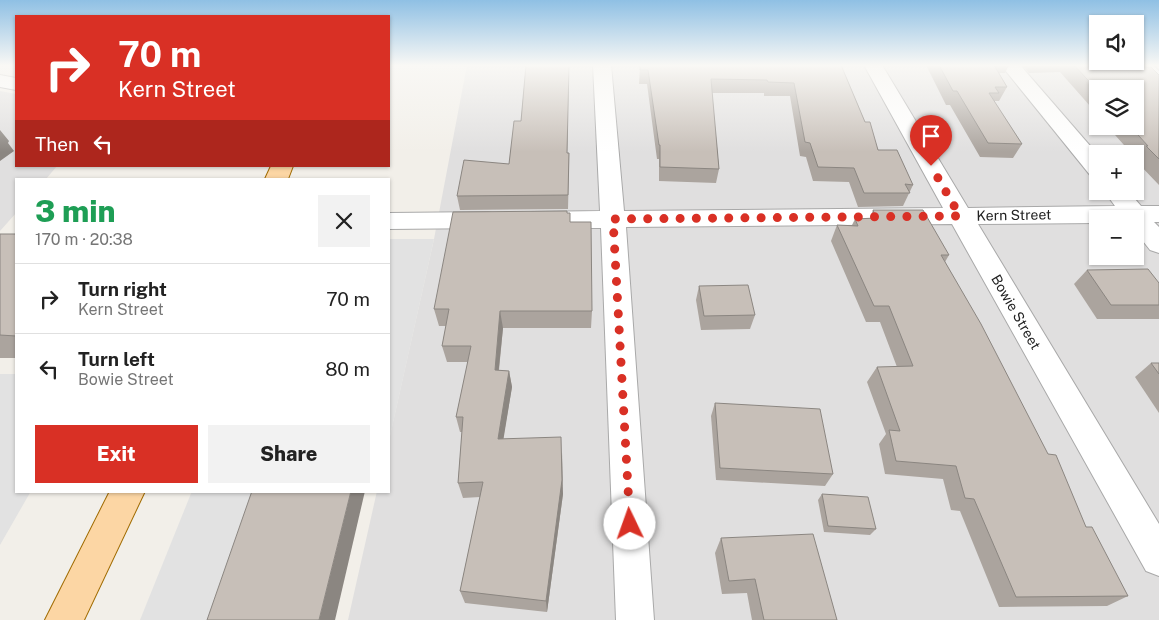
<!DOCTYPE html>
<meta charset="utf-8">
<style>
body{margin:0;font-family:"Public Sans",sans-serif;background:#f2f2f2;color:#222;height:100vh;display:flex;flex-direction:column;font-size:19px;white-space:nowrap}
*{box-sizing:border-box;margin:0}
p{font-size:16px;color:#767676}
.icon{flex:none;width:28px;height:28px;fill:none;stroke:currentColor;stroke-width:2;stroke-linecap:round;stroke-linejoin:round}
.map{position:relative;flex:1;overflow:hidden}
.details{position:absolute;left:15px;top:178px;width:375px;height:315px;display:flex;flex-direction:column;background:#fff;border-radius:0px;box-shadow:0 1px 4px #0004}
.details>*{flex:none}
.top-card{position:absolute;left:15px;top:15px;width:375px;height:152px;border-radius:0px;box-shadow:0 1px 4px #0004;background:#d93025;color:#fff;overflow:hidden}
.tools{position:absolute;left:1089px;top:15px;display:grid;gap:10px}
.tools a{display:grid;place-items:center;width:55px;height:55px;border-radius:0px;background:#fff;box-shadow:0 1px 4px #0004;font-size:25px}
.pin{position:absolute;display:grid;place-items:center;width:42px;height:42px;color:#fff;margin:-51px -21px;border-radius:50% 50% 50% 0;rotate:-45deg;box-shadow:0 0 5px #0007}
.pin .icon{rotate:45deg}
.me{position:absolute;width:55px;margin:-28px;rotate:357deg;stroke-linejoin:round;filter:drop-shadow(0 0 4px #0008)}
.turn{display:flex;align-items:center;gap:18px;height:105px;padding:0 20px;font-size:22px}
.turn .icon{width:65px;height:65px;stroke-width:2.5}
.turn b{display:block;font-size:35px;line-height:42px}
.then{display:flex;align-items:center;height:48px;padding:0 20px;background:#0003;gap:10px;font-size:19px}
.round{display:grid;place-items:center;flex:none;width:52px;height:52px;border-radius:0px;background:#f2f2f2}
.head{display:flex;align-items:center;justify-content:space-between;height:85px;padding:0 20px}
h1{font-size:30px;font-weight:800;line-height:38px;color:#1e9e55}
.action{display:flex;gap:10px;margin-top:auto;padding:10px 20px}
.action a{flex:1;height:58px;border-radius:0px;background:#d93025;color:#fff;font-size:20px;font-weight:800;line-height:58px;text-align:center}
.action a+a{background:#f2f2f2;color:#222}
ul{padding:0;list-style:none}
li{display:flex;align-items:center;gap:15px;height:70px;padding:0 20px;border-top:1px solid #e0e0e0}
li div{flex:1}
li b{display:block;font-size:19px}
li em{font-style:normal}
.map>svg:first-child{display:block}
.residential{fill:#e0dfdf;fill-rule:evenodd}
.parking{fill:#e2e2e2}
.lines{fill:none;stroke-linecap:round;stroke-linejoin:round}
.minor-casing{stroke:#a9a9a9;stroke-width:2}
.major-casing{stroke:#a06b00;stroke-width:2}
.minor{fill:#fff;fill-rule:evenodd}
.major{fill:#fcd6a4;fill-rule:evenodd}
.wall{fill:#aba49e}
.shaded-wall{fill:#8b8681}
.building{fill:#c7bfb8;stroke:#8b8681}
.route{stroke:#d93025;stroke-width:9;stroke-dasharray:0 16.2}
.labels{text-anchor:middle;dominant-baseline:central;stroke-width:4;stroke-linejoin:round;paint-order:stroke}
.street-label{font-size:14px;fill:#222;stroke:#fff}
</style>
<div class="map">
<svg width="1159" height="620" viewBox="0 0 1159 620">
<rect width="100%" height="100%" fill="#f2efe9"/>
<!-- residential -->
<g class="residential">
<path d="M467,65H1153L1159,71V620H348L377,491H389V440L434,239ZM1098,89H1135V126H1098ZM1098,154H1135V191H1098ZM1098,219H1135V256H1098Z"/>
<polygon points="0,91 16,94 16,166 57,166 46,179 16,179 16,213 0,231"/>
</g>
<!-- parking -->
<g class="parking">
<polygon points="389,239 434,239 389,441"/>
<polygon points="0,374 16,374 16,491 31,491 0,545"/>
<polygon points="192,491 272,491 229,620 140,620"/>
</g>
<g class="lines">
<defs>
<g id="minor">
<polygon points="593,65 611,65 624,211 943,208 864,65 882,65 968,208 1115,206 1104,191 1128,191 1141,206 1159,206 1159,222 1154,222 1159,227 1159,253 1150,250 1135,231 1135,219 1098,219 1098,223 978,224 1159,524 1159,576 1146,571 952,224 626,227 654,620 616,620 601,228 533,228 524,226 521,220 524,214 533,212 600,211"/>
<polygon points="1001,65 1020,65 1098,155 1098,177 1090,175"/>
<polygon points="1133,65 1153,65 1159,71 1159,87 1152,85"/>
<polygon points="0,75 16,78 16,90 0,87"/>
<polygon points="488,212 497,214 500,220 497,226 488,228 389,229 389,213"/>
</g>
<g id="major">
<polygon points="271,166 293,166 288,179 265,179"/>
<polygon points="110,491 145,491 84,620 45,620"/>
</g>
</defs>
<!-- minor casing -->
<use href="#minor" class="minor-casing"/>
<!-- major casing -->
<use href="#major" class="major-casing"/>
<!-- minor -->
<use href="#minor" class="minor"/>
<!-- major -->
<use href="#major" class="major"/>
</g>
<!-- wall -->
<g class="wall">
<polygon points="526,65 569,65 567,153 569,153 569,167 568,209 460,210 457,196 509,164 521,121"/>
<polygon points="640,65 841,65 865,122 878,150 913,185 903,206 858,207 849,182 813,181 806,157 800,156 790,96 764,96 764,93 712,93 719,169 716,183 659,181 659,159 657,159 647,84 639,84"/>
<polygon points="926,65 1009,65 1005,73 999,73 1007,87 999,101 994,101 1022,144 1013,158 980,157 950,105 946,105"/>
<polygon points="1022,65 1131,65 1133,67 1159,75 1159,185 1135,160 1136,159 1135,158 1135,154 1132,154 1107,126 1135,126 1098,89 1098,115 1060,72 1029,73"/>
<polygon points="873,210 949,255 945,262 1086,527 1128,596 1107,606 999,607 960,511 951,510 943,479 885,474 879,444 886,434 867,382 877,367 897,367 880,322 866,322 831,241 837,225 852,225 855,219 870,218"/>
<polygon points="567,213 592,311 591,328 503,328 499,370 509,371 512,387 503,439 563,494 547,612 465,603 460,591 480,497 463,498 458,483 462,432 460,432 456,417 468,362 447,362 442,346 446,326 439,326 434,309"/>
<rect x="0" y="234" width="16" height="124"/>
<polygon points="1087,270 1159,283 1159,319 1097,319 1074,284"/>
<polygon points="699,286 755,315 750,329 701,330 696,300"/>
<polygon points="1151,363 1159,363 1159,413 1135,377"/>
<polygon points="715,403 833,474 825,486 716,480 711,416"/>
<polygon points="822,494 876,529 870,535 824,532 818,500"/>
<polygon points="721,538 837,620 752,620 747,593 722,594 715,553"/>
</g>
<!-- shaded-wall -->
<g class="shaded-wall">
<polygon points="0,130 9,141 8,143 14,151 0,161"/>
<polygon points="500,311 503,328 497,386 495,370"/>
<polygon points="509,371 512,387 501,454 498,439"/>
<polygon points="562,452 563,494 547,612 546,601"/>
<polygon points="351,491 365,491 335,620 319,620"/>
</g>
<!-- building -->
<g class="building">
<polygon points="526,65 569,65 567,153 569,153 568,195 457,196 464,160 509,164 514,121 521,121"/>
<polygon points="640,65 841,65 865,122 870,122 878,150 897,150 913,185 905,184 910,193 864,193 854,168 818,167 810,143 805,142 794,83 768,82 767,80 711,79 719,169 660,167 660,145 659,145 648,70 640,70"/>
<polygon points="939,65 994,65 1007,87 995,87 999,93 989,93 1022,144 988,143 957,91 953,91"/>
<polygon points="1074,65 1131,65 1133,67 1151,67 1159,75 1159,159 1146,146 1148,146 1130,126 1135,126 1135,89 1098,89 1098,91"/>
<polygon points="873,210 923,210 949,255 941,255 981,324 1048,454 1056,455 1086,527 1092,527 1128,596 1016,597 974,499 965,498 956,466 896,461 889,430 900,431 877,367 913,366 889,306 874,306 837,225 858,226 855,219 876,218"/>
<polygon points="567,211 567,213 570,213 570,222 591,222 592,311 500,311 495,370 509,371 498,439 561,437 562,480 546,601 460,591 483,482 458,483 463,417 456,417 471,346 442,346 449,309 434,309 453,212"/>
<polygon points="0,234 16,234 16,336 0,335"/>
<polygon points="1148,269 1159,283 1159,305 1111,305 1087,270"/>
<polygon points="748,285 755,315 704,316 699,286"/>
<polygon points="1151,363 1159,363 1159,374"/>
<polygon points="715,403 820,409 833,474 720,468"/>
<polygon points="252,491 351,491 319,620 207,620"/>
<polygon points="822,494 868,497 876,529 828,526"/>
<polygon points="813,534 837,620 764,620 755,579 729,581 721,538"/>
</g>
<!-- sky -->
<linearGradient id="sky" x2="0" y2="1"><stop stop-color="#8fc0e4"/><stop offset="0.43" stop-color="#f9f8f5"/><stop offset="1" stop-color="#f9f8f5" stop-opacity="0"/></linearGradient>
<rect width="1159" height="152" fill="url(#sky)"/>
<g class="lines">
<!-- route -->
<polyline class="route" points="630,524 613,219 960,216 931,166"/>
</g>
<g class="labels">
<!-- street labels -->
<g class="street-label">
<text transform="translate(1014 215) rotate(-1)">Kern Street</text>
<text transform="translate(1016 312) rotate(60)">Bowie Street</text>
</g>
</g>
</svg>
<div class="tools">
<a><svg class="icon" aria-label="sound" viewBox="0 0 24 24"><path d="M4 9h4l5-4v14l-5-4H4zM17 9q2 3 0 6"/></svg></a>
<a><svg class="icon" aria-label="layers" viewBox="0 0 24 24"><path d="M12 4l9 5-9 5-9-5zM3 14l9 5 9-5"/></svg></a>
<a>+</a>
<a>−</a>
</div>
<div class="pin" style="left:931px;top:166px;background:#d93025"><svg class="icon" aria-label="arrive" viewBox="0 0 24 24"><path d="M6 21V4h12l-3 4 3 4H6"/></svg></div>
<svg class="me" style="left:630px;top:524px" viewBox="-20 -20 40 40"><circle r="19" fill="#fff"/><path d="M0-13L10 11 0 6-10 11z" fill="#d93025"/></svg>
<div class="top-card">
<div class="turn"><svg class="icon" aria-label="right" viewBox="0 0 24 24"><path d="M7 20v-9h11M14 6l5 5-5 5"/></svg><div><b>70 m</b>Kern Street</div></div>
<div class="then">Then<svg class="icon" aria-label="left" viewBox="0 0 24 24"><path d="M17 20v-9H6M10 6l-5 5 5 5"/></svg></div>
</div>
<section class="details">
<div class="head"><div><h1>3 min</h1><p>170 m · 20:38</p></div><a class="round"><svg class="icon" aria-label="close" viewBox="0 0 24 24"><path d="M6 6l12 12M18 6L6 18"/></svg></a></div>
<ul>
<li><svg class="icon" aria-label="right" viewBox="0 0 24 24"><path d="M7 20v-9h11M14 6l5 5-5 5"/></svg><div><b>Turn right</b><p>Kern Street</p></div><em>70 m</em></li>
<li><svg class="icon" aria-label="left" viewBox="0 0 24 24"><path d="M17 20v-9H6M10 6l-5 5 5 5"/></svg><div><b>Turn left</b><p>Bowie Street</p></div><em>80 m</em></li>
</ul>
<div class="action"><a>Exit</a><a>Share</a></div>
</section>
</div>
